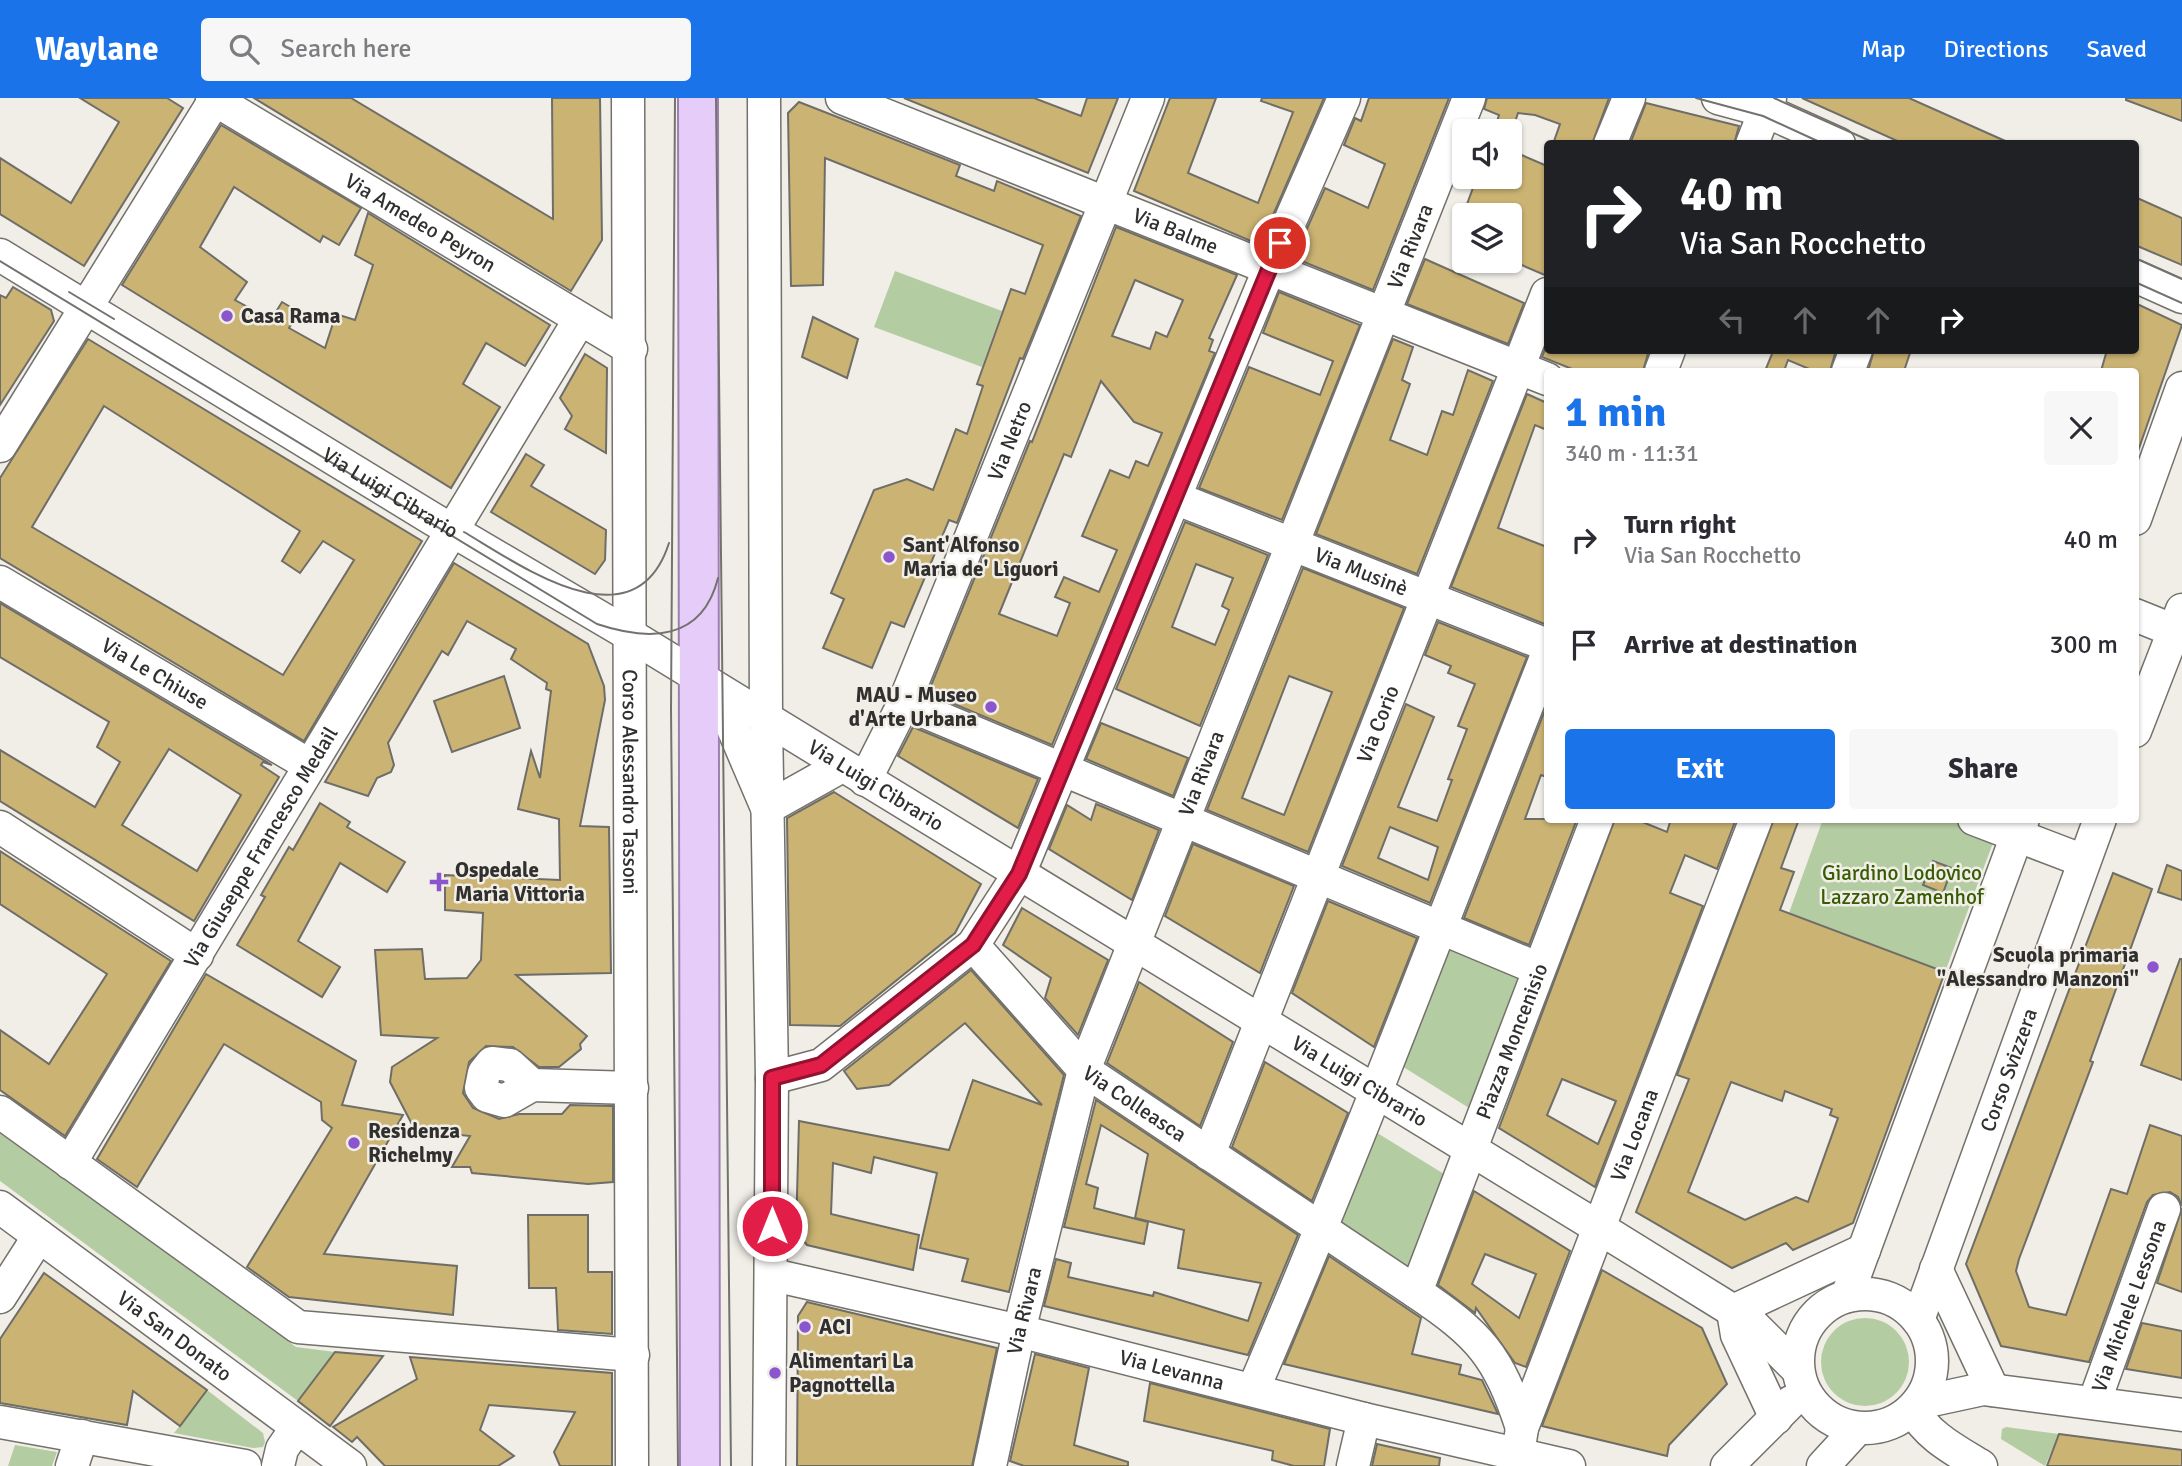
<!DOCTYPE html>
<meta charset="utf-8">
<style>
body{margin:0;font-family:Signika,sans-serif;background:#f7f7f7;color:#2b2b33;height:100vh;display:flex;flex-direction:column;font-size:26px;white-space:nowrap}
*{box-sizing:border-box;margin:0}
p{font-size:23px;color:#7c7c81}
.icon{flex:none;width:38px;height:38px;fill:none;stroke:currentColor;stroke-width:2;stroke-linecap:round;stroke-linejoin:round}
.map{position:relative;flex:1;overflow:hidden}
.sheet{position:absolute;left:1544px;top:270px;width:595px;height:455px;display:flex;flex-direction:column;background:#fff;border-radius:7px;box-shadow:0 2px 5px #0004}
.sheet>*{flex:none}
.guide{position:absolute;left:1544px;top:42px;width:595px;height:214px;border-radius:7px;box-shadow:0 2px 5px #0004;background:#202124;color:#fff;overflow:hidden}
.tools{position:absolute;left:1452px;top:21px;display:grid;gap:14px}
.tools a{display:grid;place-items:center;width:70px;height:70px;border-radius:7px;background:#fff;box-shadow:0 2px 5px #0004;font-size:35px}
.pin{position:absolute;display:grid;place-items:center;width:60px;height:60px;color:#fff;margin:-30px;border:4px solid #fff;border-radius:50%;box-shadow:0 2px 7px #0007}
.me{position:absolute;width:77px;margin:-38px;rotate:0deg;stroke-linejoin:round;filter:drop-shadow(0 0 5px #0008)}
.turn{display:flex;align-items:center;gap:24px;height:147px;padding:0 21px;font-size:32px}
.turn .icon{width:91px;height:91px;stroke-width:2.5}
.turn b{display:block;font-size:49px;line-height:60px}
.lanes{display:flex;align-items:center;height:66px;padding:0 21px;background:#0003;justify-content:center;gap:35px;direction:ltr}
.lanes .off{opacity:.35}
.round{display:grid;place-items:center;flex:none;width:74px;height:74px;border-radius:7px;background:#f7f7f7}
.summary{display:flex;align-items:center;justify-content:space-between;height:119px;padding:0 21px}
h1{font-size:42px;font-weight:700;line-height:52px;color:#1a73e8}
.cta{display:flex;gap:14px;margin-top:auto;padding:14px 21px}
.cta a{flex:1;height:80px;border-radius:7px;background:#1a73e8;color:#fff;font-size:28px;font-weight:700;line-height:80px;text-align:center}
.cta a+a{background:#f7f7f7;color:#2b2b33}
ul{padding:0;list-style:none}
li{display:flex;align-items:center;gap:21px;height:105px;padding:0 21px}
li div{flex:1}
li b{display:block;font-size:26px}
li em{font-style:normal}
header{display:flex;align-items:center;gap:42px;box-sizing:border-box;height:98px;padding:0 35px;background:#1a73e8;color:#fff}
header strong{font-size:33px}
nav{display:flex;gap:38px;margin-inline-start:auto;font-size:24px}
.search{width:490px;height:63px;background:#f7f7f7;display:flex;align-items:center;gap:18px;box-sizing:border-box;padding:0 24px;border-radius:7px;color:#7c7c81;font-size:26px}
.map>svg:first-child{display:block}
.green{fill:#b4cca2}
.building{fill:#cbb373;stroke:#6f6d67;stroke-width:2;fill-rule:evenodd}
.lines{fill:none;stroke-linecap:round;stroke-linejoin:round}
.minor-casing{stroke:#73716b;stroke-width:35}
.major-casing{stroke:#9c80af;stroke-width:42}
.minor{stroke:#fff;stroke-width:32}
.major{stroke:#e6cdf9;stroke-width:38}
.tram{stroke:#73726e;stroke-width:2}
.route-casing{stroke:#92132f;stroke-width:18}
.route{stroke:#e11d48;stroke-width:12}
.poi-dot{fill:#8a55cd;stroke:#f0eee7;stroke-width:2.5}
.labels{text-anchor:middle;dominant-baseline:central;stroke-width:5;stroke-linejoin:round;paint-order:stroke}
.street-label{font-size:21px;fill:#31302e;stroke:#f0eee7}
.poi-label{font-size:21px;font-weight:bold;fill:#31302e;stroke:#f0eee7;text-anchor:start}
.park-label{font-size:21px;fill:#365b02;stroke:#f0eee7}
</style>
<header>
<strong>Waylane</strong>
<div class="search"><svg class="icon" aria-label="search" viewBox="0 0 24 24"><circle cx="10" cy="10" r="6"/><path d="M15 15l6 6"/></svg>Search here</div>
<nav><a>Map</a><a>Directions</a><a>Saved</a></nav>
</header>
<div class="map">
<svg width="2182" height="1368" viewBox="0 0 2182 1368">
<rect width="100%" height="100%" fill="#f0eee7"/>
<!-- green -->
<g class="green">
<polygon points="895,173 1002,213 982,269 874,229"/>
<polygon points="1823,721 1963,721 1997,734 1945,874 1789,815"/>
<polygon points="1443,841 1531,878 1477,1015 1397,965"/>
<polygon points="1374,1033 1449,1079 1414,1177 1337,1126"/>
<polygon points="0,1035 296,1249 335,1254 298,1303 0,1083"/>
<circle cx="1865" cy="1264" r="44"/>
<polygon points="207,1292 263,1335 265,1344 263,1349 253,1350 174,1335"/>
<polygon points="2006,1329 2059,1336 2045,1368 2001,1341 2002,1331"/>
<polygon points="15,1347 57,1354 52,1368 8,1368"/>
</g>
<!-- building -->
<g class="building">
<polygon points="80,0 167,0 183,10 84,168 0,116 0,60 71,105 119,24"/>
<polygon points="254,0 351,0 553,121 552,0 600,0 602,142 571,193"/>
<polygon points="904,0 1034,0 1081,18 1087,0 1118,0 1088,75"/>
<polygon points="1170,0 1216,0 1188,75 1258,105 1293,14 1261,3 1262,0 1324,0 1260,147 1134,93"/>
<polygon points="1369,0 1449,0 1373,192 1294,160 1325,90 1368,110 1385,66 1344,47 1355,20 1361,23"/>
<polygon points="1487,0 1609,0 1592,46 1553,46 1560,26 1535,17 1518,15 1512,33 1494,33 1499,17 1484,11"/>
<polygon points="1802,0 1909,0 2012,46 1904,46"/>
<polygon points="2126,0 2182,0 2182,23 2126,2"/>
<polygon points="799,4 960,67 956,78 994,93 997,83 1081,118 1023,261 1020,260 957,425 949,422 904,529 891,524 872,570 823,550 844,501 831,495 874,392 907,381 933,392 956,331 967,336 983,288 977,286 1011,191 1025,196 1043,147 825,60 823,187 791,188 788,15"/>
<polygon points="1646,5 1739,28 1734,46 1630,46"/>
<polygon points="221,27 361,110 339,147 323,138 320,144 234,89 200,149 247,184 235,202 271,222 282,204 299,214 289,230 325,250 336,216 355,222 373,167 355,157 368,115 550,227 525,268 486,245 463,286 500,309 451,390 122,187"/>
<polygon points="1510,52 1547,68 1547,178 1510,162 1510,117 1463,117 1477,79 1510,79"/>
<polygon points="2135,99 2182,120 2182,167 2135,147"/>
<path d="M1116,129L1237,177L1209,240L1213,242L1209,253L1215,255L1052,647L928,595L1030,343L1032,344ZM1135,182L1183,202L1167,239L1156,234L1150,251L1112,238ZM1101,283L1134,324L1162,335L1148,368L1136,363L1129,380L1110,372L1082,438L1117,452L1099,494L1064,479L1055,499L1070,505L1057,538L999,516L1064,356L1071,359Z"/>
<polygon points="1425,161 1524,205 1508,246 1407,206"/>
<polygon points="13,189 51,212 54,223 0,307 0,197 6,200"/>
<polygon points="1279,194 1360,227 1282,422 1199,390 1249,269 1320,297 1333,263 1263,235"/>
<polygon points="2135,205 2182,227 2137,356 2135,273 2101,273 2107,252 2135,252"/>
<polygon points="813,219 858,241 847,280 802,259"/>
<path d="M88,241L422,443L304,643L0,460V380ZM104,308L300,433L282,463L300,475L323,443L354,462L283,577L32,429Z"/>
<polygon points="1393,241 1413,249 1402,282 1410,286 1390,342 1427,357 1442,313 1453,317 1468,272 1493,283 1417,476 1316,436"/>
<polygon points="1547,246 1547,252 1649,252 1643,273 1577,273 1542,259"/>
<polygon points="1765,252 1836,252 1830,273 1814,273 1788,262 1784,273 1765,273 1772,256"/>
<polygon points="1874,252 1911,252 1904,273 1868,273"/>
<polygon points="585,256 607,270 606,355 565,331 572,318 560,300"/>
<polygon points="1527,296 1547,305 1547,332 1535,327 1498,430 1547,449 1547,527 1451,489"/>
<polygon points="526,356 544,367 531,388 606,432 605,462 595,476 491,414"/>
<path d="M1185,424L1268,457L1200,628L1116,591ZM1196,466L1233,480L1222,508L1229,512L1215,547L1172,529Z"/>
<polygon points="454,465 588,546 604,588 605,602 580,728 609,729 611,875 516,877 587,938 580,946 581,951 559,969 539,969 513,949 486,948 469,964 463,995 473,1010 499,1021 519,1016 562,1016 570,1007 613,1008 613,1084 588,1086 472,1075 470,1069 452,1069 470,1038 415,1032 390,984 392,969 437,940 381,937 375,852 422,851 425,881 467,880 481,862 483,815 445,812 445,777 560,782 559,721 518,711 531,653 540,680 551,593 546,591 547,585 511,561 516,551 467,523 448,557 442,553 388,645 394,667 391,674 377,680 368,698 325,684"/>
<path d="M1303,470L1404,510L1308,754L1207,712ZM1289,578L1332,594L1284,717L1242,700Z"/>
<path d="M0,505L272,667L263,664L261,667L279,679L194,823L0,703V652L95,709L120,664L97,649L109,624L0,559ZM169,651L241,697L197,773L122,727Z"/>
<path d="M1438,524L1527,559L1430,805L1342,768L1406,606L1434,619L1398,709L1437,723L1452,682L1448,681L1467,631L1458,628L1475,586L1448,575L1451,568L1425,557ZM1390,729L1438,749L1428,782L1378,760Z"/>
<polygon points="504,578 520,630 452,654 434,603"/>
<polygon points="1547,607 1547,679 1541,677 1525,721 1577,721 1529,847 1464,820"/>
<polygon points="1101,625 1188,660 1173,698 1086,661"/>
<polygon points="913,629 1038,681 1018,730 898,658"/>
<polygon points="834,694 981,786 955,835 840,928 790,927 787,720"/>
<polygon points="320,705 350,724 347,729 405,764 387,794 340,765 298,843 340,869 322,899 237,847 265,799 261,797 289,749 293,752"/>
<polygon points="1096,706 1159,732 1132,802 1049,751 1067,707 1091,722"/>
<path d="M1615,721H1635L1667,734L1671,721H1736L1717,771L1685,757L1670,795L1703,808L1595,1089L1499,1030ZM1562,981L1616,1003L1598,1046L1547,1017Z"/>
<path d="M1774,721H1799L1781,770L1794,774L1780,812L1945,874L1853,1125L1793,1152L1786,1145L1732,1170L1636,1114L1689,981L1677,977ZM1731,984L1782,1003L1785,993L1832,1011L1830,1017L1838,1020L1808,1104L1796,1099L1745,1122L1688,1094Z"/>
<polygon points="1193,746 1294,788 1260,875 1165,818"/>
<polygon points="0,753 171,863 65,1038 0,992 0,932 49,966 107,876 0,806"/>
<polygon points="1933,763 1952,770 1943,795 1923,787"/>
<polygon points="2167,767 2182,773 2182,802 2158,794"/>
<polygon points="2113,775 2152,791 2090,963 2093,964 2019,1161 2016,1173 2029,1209 2066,1217 2111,1091 2127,1096 2150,1027 2182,1038 2182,1108 2178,1099 2170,1094 2153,1097 2147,1104 2089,1264 2001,1248 1966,1166"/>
<polygon points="1328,803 1417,840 1374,949 1292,895"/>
<polygon points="1022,810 1108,862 1078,937 1045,900 1051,880 1003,847"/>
<polygon points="2180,861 2182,861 2182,982 2141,967"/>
<polygon points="971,872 1064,977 1009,1194 962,1183 968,1161 920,1150 937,1075 874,1059 871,1075 833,1065 831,1116 919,1137 913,1172 807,1147 796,1134 799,1023 949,1052 973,982 1042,1007 965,925 889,987 857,991 844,973"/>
<polygon points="206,876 356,963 342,1007 403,1017 324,1156 457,1168 453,1217 289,1199 247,1169 332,1030 322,1022 321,1004 224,946 137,1089 97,1061"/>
<polygon points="1139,884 1233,944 1200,1028 1107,965"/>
<polygon points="1265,964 1348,1015 1312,1103 1232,1049"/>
<polygon points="1096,1002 1298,1137 1248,1257 1044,1208 1056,1161 1071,1165 1068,1179 1153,1198 1154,1194 1248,1223 1261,1185 1178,1170 1184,1132 1135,1120 1148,1056 1101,1027 1086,1086 1098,1090 1094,1110 1148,1124 1144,1146 1064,1129"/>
<path d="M1474,1093L1570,1153L1526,1269L1515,1265L1476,1210L1475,1215L1438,1187ZM1485,1156L1536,1176L1519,1220L1472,1186Z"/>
<polygon points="2182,1110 2182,1194 2157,1185"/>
<polygon points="528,1117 588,1117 588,1174 612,1174 612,1236 558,1232 556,1190 529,1190"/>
<polygon points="1329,1158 1421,1220 1412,1256 1461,1267 1459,1276 1482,1282 1498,1316 1284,1266"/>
<polygon points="1602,1172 1702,1230 1727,1286 1669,1347 1667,1358 1542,1328"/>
<polygon points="44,1175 207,1292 180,1328 133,1293 127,1327 0,1305 0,1241"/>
<polygon points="807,1204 997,1250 972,1368 797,1368 798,1218"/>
<polygon points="2142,1225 2182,1233 2182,1280 2126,1271"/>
<polygon points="335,1254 383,1258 330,1328 298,1303"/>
<polygon points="1035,1256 1089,1270 1074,1347 1128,1364 1128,1368 1024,1368 1010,1363"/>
<polygon points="410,1259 612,1275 612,1368 560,1368 554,1354 575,1314 489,1307 480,1332 514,1358 498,1368 385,1368 357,1339 352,1344 333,1329 417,1281"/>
<polygon points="1150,1285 1330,1331 1324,1368 1294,1368 1272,1362 1273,1353 1144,1323"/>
<polygon points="2059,1336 2182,1352 2182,1368 2047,1368"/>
<polygon points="1377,1346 1440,1360 1439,1368 1372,1368"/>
</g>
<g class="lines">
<defs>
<g id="minor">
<path id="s1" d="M212,0L631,251"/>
<path id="s2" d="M628,0L632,1368"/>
<polyline points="764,0 766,622 772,980 769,1368"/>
<path id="s3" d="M842,0L1547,281"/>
<polyline points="1718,0 1766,13 1839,46"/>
<polyline points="1610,46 1629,0"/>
<polyline points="1752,46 1770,0"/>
<path id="s4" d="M0,157L431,420L630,537L1601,1131L1748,1222L1797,1271"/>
<polyline points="2135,178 2182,199"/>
<polyline points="1661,273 1669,252"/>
<polyline points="1848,273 1856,252"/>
<polyline points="0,348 216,0"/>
<path id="s5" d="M1175,400L1547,547"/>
<polyline points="2135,421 2182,290"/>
<path id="s6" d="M0,484L309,667"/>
<polyline points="2135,517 2182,536"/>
<polyline points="708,592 726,614 767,710 842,668"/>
<polyline points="904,605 1539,871"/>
<polyline points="2135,633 2182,512"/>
<path id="s7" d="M865,682L904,605L1148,0"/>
<polyline points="1974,721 2084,763"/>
<polyline points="0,729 197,857"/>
<path id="s8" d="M973,847L1084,972L1416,1194L1597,721"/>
<polyline points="772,980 821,967 973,847 1019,776 1270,169 1344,0"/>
<polyline points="532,987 504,1003 487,998 481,990 484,975 492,965 510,967 532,987 632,990"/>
<polyline points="0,1014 298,1229 633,1257"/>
<path id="s9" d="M1209,1056L1547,196"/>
<path id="s10" d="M70,1065L580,221"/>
<path id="s11" d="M0,1109L350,1368"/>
<polyline points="1936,1171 1993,1292"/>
<path id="s12" d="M773,1177L1019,1233L1364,1321L1569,1368"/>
<path d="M1416,1194C1480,1237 1498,1257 1522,1330"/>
<circle cx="1865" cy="1263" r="67"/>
<polyline points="1847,1198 2023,721"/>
<polyline points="0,1199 39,1138"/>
<polyline points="1733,1213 1864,1152"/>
<polyline points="1733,1213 1737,1237 1776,1320"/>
<path id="s13" d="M1918,1222L2100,721"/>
<path d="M1253,1292C1358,1049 1450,802 1547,557"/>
<polyline points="1918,1305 1983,1291 2182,1317"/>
<path id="s14" d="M2094,1305L2164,1111"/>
<path d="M1913,1311C1927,1338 1955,1352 1981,1368"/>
<polyline points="0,1324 245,1368"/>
<path id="s15" d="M1518,1356L1522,1330L1756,721"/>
<polyline points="72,1368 82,1338"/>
<polyline points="278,1368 282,1351 297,1329"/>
<path id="s16" d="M990,1368L1019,1233L1084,972L1469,0"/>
<polyline points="1353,1368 1364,1321"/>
<polyline points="1727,1368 1791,1304"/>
<polyline points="1823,1368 1857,1331"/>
</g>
<polyline id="major" points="698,0 700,1368"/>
</defs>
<!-- minor casing -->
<use href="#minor" class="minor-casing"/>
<!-- major casing -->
<use href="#major" class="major-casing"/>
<!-- minor -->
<use href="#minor" class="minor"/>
<!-- major -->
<use href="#major" class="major"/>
<!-- tram -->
<g class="tram">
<polyline points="675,0 671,611 678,1368"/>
<polyline points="716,0 731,1368"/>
<polyline points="1696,0 1763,18 1824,46"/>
<polyline points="1774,0 1877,46"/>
<polyline points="2135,160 2182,181"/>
<path d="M0,163L597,526C648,543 702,544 718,480"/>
<polyline points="2135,184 2182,205"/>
<polyline points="69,194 114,221"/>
<path d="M464,434C520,467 635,551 669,445"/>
</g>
</g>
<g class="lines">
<defs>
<polyline id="route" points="772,1128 772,980 821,967 973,847 1019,776 1280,145"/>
</defs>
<!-- route casing -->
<use href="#route" class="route-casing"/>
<!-- route -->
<use href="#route" class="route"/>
</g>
<!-- markers -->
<g class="poi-dot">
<circle cx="227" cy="218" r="7"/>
<circle cx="889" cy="459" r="7"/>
<circle cx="991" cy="609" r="7"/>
<path d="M435.5 773.5h7v7h7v7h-7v7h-7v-7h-7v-7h7z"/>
<circle cx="2153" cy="869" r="7"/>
<circle cx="354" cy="1045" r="7"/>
<circle cx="805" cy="1229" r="7"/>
<circle cx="775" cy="1275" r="7"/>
</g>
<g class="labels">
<!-- street labels -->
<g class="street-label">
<text stroke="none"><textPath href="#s1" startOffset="243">Via Amedeo Peyron</textPath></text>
<text stroke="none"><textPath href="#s3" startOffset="359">Via Balme</textPath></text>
<text stroke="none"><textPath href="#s16" startOffset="1293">Via Rivara</textPath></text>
<text stroke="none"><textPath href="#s7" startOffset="369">Via Netro</textPath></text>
<text stroke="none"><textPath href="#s4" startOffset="457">Via Luigi Cibrario</textPath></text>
<text stroke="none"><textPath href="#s5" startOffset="200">Via Musinè</textPath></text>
<text stroke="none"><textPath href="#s6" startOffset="180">Via Le Chiuse</textPath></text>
<text stroke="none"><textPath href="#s9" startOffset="462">Via Corio</textPath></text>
<text stroke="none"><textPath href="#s16" startOffset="726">Via Rivara</textPath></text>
<text stroke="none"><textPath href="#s2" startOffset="684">Corso Alessandro Tassoni</textPath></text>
<text stroke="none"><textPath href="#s4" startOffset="1024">Via Luigi Cibrario</textPath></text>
<text stroke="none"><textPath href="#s10" startOffset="369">Via Giuseppe Francesco Medail</textPath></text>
<text stroke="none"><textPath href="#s8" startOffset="835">Piazza Moncenisio</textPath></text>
<text stroke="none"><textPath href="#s13" startOffset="266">Corso Svizzera</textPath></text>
<text stroke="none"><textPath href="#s4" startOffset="1591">Via Luigi Cibrario</textPath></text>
<text stroke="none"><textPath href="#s8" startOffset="228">Via Colleasca</textPath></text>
<text stroke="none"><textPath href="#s15" startOffset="340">Via Locana</textPath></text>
<text stroke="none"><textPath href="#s14" startOffset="103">Via Michele Lessona</textPath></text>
<text stroke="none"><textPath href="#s16" startOffset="159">Via Rivara</textPath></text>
<text stroke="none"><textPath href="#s11" startOffset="217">Via San Donato</textPath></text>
<text stroke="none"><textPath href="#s12" startOffset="410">Via Levanna</textPath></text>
</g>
<!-- poi labels -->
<g class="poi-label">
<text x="241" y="218">Casa Rama</text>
<text x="903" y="447">Sant'Alfonso<tspan x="903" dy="24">Maria de' Liguori</tspan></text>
<text x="977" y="597" text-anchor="end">MAU - Museo<tspan x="977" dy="24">d'Arte Urbana</tspan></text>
<text x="455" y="772">Ospedale<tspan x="455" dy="24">Maria Vittoria</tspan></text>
<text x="2139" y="857" text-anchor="end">Scuola primaria<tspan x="2139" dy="24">"Alessandro Manzoni"</tspan></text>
<text x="368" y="1033">Residenza<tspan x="368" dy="24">Richelmy</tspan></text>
<text x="819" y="1229">ACI</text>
<text x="789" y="1263">Alimentari La<tspan x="789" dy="24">Pagnottella</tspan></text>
</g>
<!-- park labels -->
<g class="park-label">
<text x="1902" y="775">Giardino Lodovico<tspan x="1902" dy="24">Lazzaro Zamenhof</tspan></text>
</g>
</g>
</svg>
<div class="tools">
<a><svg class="icon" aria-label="sound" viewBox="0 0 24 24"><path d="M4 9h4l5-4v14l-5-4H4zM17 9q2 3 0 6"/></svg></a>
<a><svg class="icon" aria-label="layers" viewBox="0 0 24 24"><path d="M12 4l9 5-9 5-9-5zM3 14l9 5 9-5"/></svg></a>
</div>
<div class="pin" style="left:1280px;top:145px;background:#d93025"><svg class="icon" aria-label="arrive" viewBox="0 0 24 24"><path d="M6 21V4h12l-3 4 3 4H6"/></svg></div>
<svg class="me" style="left:772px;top:1128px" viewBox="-20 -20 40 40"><circle r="17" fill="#e11d48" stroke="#fff" stroke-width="3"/><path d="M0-11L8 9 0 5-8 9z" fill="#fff"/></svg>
<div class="guide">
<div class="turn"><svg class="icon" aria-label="right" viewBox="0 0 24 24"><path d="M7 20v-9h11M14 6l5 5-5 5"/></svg><div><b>40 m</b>Via San Rocchetto</div></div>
<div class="lanes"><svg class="icon off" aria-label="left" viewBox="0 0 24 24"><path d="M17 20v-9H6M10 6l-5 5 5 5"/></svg><svg class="icon off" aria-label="ahead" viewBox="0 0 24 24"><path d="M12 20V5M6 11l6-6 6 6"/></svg><svg class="icon off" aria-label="ahead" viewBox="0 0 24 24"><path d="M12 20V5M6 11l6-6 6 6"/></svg><svg class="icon" aria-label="right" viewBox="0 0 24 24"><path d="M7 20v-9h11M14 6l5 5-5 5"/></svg></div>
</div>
<section class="sheet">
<div class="summary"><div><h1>1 min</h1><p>340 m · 11:31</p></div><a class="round"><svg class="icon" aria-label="close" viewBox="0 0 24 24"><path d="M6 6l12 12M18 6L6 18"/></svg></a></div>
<ul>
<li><svg class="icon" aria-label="right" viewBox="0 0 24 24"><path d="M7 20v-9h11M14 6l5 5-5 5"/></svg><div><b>Turn right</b><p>Via San Rocchetto</p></div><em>40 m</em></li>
<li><svg class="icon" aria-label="arrive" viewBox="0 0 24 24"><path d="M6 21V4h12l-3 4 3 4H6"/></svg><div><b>Arrive at destination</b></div><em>300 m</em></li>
</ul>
<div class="cta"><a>Exit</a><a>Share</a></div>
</section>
</div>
